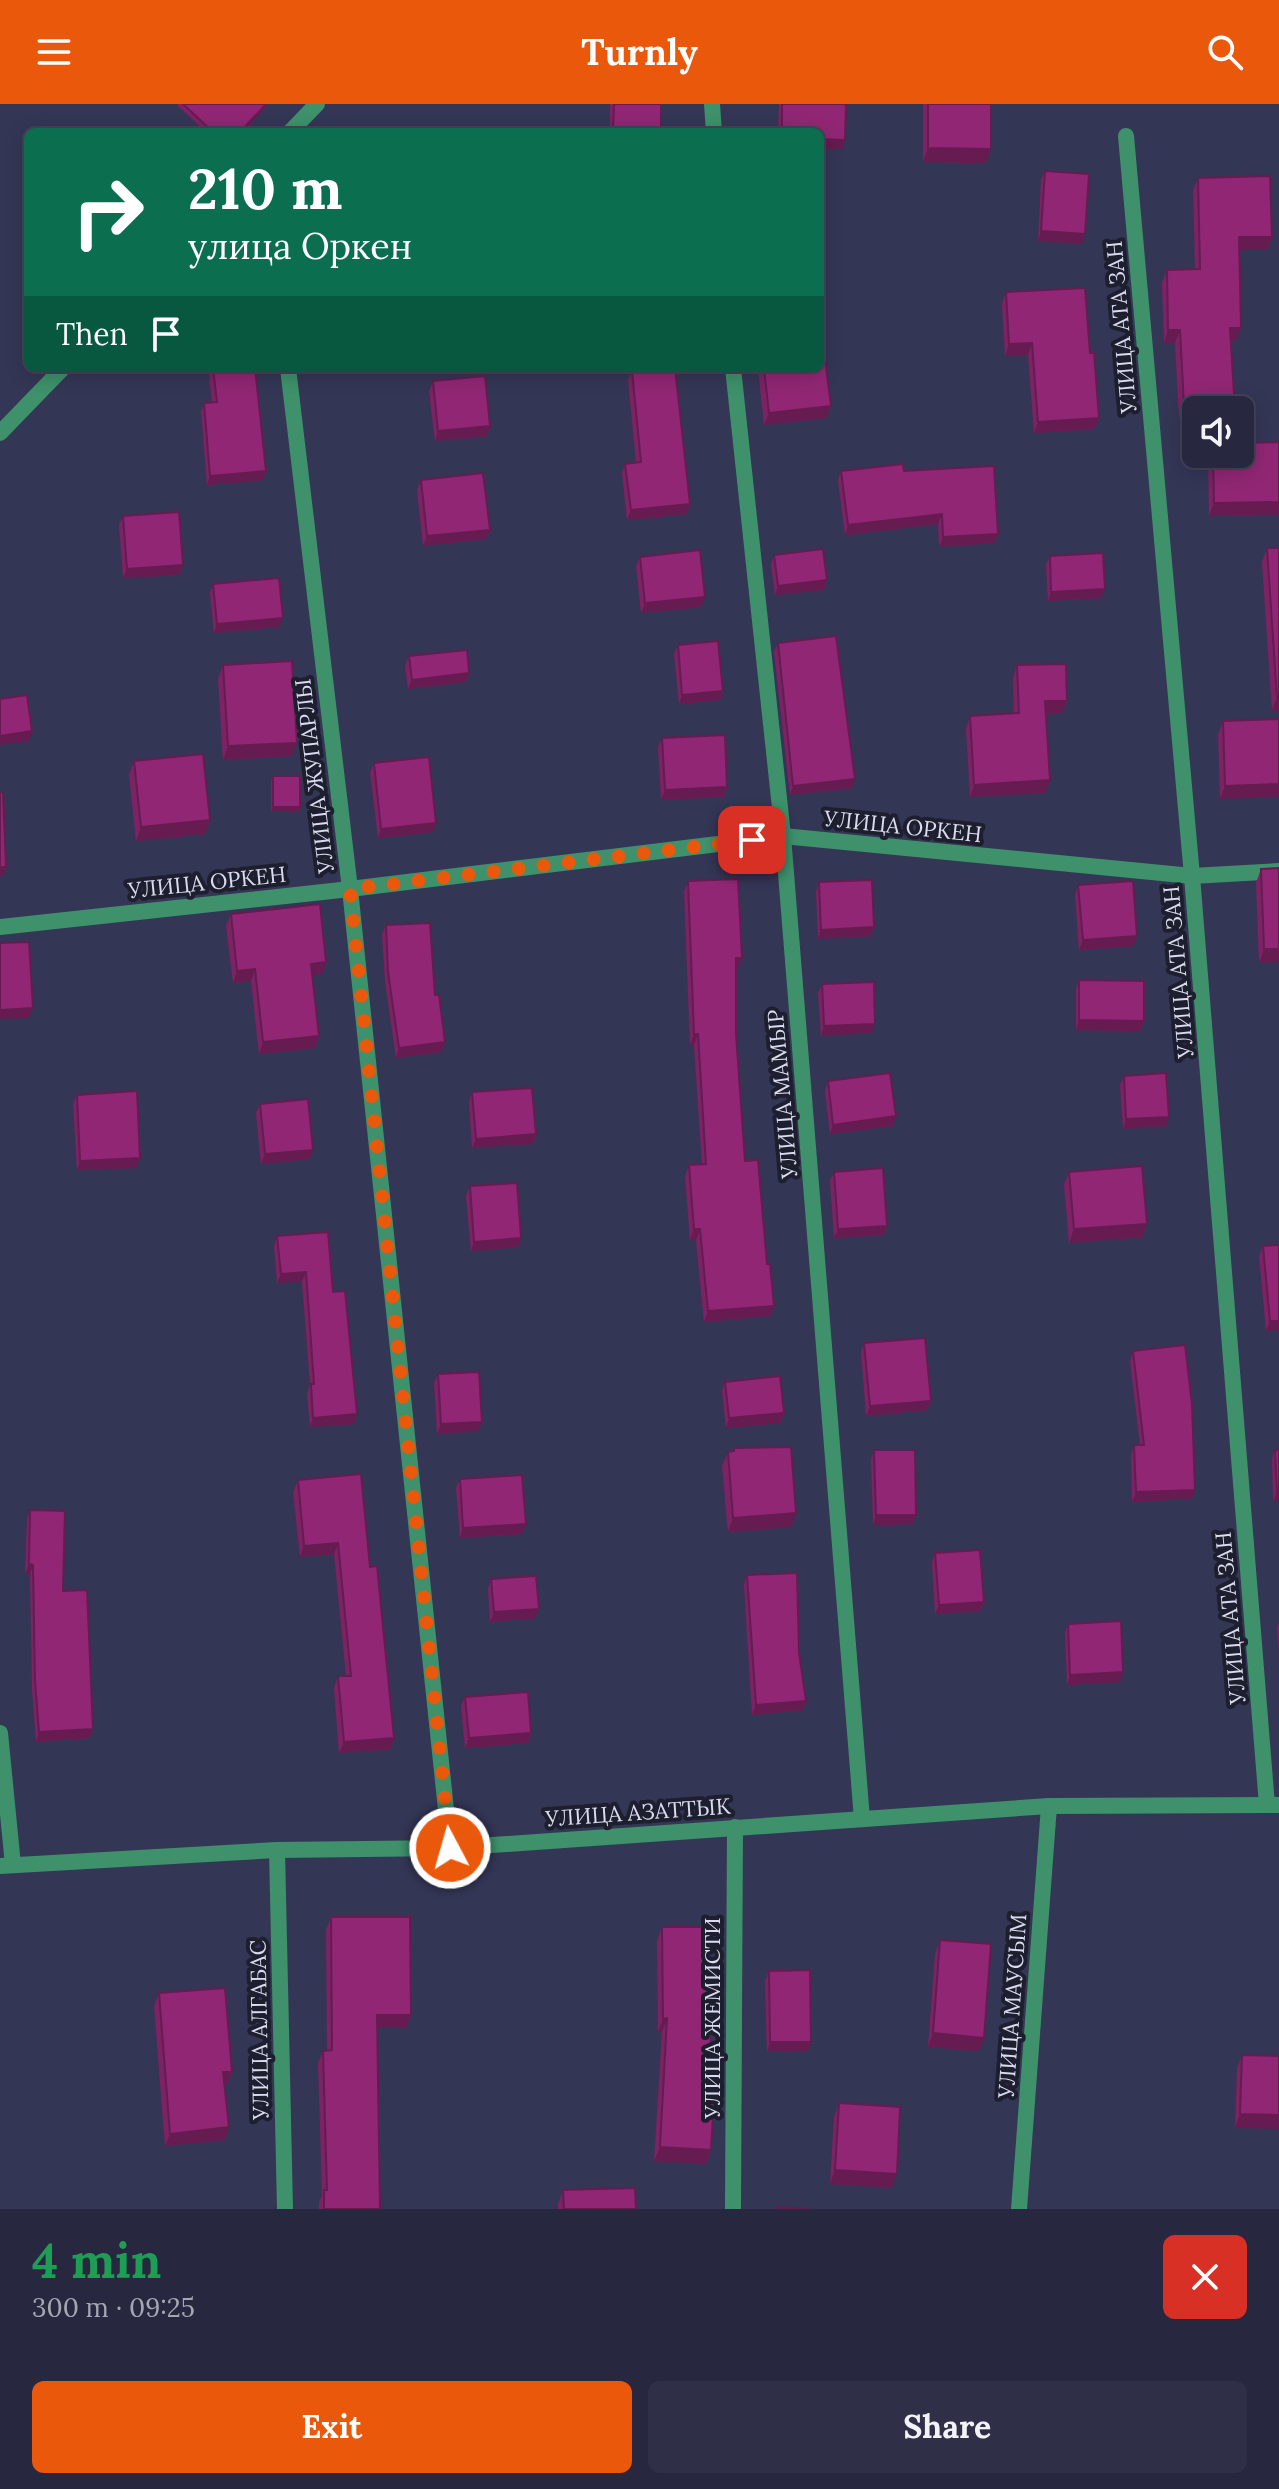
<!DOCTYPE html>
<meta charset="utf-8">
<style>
body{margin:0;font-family:Lora,serif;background:#2f3047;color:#f1f3f6;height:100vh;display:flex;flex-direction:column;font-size:30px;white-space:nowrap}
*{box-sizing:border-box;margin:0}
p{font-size:26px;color:#a4a6b1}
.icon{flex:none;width:44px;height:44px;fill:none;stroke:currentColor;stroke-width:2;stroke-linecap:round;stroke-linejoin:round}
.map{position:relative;height:2105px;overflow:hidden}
.details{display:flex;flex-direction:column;background:#272840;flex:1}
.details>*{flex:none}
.banner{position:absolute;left:24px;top:24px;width:800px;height:244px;border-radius:12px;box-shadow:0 4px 20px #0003,0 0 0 2px #434459;background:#0b6e4f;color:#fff;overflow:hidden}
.buttons{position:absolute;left:1182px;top:292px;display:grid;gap:16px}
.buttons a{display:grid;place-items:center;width:72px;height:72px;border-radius:12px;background:#272840;box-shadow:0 4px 20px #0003,0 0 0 2px #434459;font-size:40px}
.pin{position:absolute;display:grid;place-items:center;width:68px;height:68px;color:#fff;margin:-34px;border-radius:16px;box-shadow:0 4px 12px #0006}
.me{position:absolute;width:88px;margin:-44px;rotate:354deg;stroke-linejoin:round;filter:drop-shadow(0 0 6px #0008)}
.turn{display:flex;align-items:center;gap:28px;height:168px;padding:0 32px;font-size:36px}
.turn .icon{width:104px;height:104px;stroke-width:2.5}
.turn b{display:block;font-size:56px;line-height:68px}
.then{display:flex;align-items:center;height:76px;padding:0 32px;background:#0003;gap:16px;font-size:30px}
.round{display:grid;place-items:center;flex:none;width:84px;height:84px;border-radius:12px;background:#2f3047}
.overview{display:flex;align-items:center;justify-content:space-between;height:136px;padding:0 32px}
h1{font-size:48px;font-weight:700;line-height:60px;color:#1e9e55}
.primary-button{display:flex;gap:16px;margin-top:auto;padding:16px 32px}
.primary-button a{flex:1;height:92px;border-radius:12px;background:#ea580c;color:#fff;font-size:32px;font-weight:700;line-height:92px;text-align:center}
.primary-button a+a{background:#2f3047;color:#f1f3f6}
header{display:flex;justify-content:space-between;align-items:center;height:104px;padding:0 32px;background:#ea580c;color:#fff;font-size:36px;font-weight:700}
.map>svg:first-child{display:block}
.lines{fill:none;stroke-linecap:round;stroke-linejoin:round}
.street{stroke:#3e916b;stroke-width:16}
.wall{fill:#7d2264}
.shaded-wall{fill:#661b51}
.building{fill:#912774;stroke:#661b51;stroke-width:2}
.route{stroke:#ea580c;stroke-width:14;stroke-dasharray:0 25.2}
.labels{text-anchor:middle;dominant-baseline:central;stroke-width:8;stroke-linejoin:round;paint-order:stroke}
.street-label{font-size:22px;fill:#d9dbf0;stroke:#1e1f2e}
</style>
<header><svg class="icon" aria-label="menu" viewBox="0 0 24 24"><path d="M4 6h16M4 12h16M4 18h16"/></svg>Turnly<svg class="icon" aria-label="search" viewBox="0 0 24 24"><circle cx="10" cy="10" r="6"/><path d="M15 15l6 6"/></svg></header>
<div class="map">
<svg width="1279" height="2105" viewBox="0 0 1279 2105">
<rect width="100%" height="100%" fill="#343656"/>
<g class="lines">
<!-- street -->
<g class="street">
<polyline points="712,0 714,28"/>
<polyline points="290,28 317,0"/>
<polyline points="1126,32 1192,772 1267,1701"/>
<polyline points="288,264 350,785 450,1744"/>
<polyline points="733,264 783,732 862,1715"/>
<polyline points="0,329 63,264"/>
<polyline points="0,823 350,785 783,732 1192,772 1279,767"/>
<polyline points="0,1629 13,1761"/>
<polyline points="277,1746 285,2105"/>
<polyline points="0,1762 277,1746 450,1744 1049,1702 1279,1701"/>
<polyline points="733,2105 735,1723"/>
<polyline points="1019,2105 1049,1702"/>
</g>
</g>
<!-- wall -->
<g class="wall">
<polygon points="178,0 267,0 265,4 243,28 206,28 178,2"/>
<rect x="610" y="0" width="51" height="28"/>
<polygon points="779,0 846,0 842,45 820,28 778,28"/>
<polygon points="923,0 991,0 986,59 923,58"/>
<polygon points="1045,67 1082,140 1038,137 1041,76"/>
<polygon points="1198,74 1272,133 1267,146 1239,146 1236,237 1231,237 1235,306 1196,306 1179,315 1175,239 1164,239 1162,179 1167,166 1195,165 1193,87"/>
<polygon points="1006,188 1090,249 1099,314 1095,325 1034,329 1028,251 1005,252 1002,200"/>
<polygon points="208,264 255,264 266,367 263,376 207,381 201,308 204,299 212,298"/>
<polygon points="758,264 820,264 826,314 764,321"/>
<polygon points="632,267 690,400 687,410 627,416 622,369 625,360 636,359 628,276"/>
<polygon points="433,277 490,322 487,332 435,337 429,287"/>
<polygon points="1279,338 1279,411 1209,412 1208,350 1240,350"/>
<polygon points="841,367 904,367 998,430 994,439 939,443 938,420 845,431 838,376"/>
<polygon points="421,376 490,426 486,435 423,442 417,386"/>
<polygon points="123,412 183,461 179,471 123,474 119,421"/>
<polygon points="1267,444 1279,607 1272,607 1262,458"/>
<polygon points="774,451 827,476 824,486 775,491 771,461"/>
<polygon points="1050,452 1101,494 1048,497 1046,461"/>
<polygon points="640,453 701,503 641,509 636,462"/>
<polygon points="213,480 279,523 214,529 210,489"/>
<polygon points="778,539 852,684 790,691 774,548"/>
<polygon points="678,541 723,587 720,596 679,600 674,550"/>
<polygon points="409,552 469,569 466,578 408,585 405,562"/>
<polygon points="223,561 292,652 223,656 218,575"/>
<polygon points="1017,561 1067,597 1062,609 1046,610 1050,676 1045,689 970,693 966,625 970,612 1014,610 1013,574"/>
<polygon points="1279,615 1220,695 1218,631 1223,617"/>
<polygon points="662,634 727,683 724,693 661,696 658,643"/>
<polygon points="134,657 210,716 205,730 136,737 129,670"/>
<polygon points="374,659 433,728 378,734 370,668"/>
<polygon points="273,672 300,703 298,708 271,708 271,677"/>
<polygon points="1279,764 1279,858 1259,859 1256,779 1261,765"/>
<polygon points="688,777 742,854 738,864 736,864 736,930 745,1057 767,1160 774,1202 770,1212 704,1218 696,1136 690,1136 685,1072 689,1061 702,1060 694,941 690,941 684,788"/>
<polygon points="819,778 874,823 871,832 818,835 816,788"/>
<polygon points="1078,781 1134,842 1079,846 1075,791"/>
<polygon points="231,810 326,858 322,870 313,871 319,932 315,944 259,950 251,877 233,879 226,822"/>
<polygon points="386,821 435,891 442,948 396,954 385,877 382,830"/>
<polygon points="1079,876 1144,917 1140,927 1076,926 1076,885"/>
<polygon points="822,880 872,929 821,932 818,889"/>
<polygon points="1124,972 1166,1022 1123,1025 1120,981"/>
<polygon points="828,977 896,1012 893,1022 830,1030 825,987"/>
<polygon points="472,988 536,1030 533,1040 472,1044 469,998"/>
<polygon points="77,991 136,1064 77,1066 73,1000"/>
<polygon points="260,1000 310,1055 261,1060 256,1009"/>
<polygon points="834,1068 887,1122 884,1131 834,1134 830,1077"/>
<polygon points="1069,1068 1147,1120 1142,1133 1069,1139 1064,1081"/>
<polygon points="470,1082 521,1134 518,1143 471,1147 466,1092"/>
<polygon points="277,1132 333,1188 357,1310 354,1320 310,1323 307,1290 310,1281 302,1177 277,1179 274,1142"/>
<polygon points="1279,1141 1279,1226 1266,1227 1259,1152 1263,1142"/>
<polygon points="864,1239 931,1297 927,1306 866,1312 861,1248"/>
<polygon points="1133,1247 1192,1395 1132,1398 1131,1351 1134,1341 1140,1341 1130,1257"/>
<polygon points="438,1270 478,1327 437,1330 434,1279"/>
<polygon points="725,1278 784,1309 780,1319 726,1324 722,1287"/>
<polygon points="734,1344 791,1423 728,1428 722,1362 728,1348 733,1347"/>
<polygon points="874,1346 913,1420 873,1421 871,1356"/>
<polygon points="1275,1346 1279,1346 1279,1397 1273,1397 1272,1355"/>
<polygon points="460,1375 522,1430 460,1434 456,1384"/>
<polygon points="298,1376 370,1463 394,1634 390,1645 339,1649 334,1584 338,1572 346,1572 334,1450 300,1453 293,1388"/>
<polygon points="30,1406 63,1487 90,1634 36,1638 32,1585 30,1470 25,1470 27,1415"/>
<polygon points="935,1449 984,1498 980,1507 935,1510 932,1458"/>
<polygon points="747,1471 803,1606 752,1611 744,1481"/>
<polygon points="491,1475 535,1514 490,1518 488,1485"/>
<polygon points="1279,1519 1279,1547 1277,1523"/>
<polygon points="1068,1520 1123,1568 1120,1578 1067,1581 1065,1529"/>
<polygon points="465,1593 531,1629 528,1639 465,1644 461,1602"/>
<polygon points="331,1813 411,1911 406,1924 377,1924 380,2105 319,2105 319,2098 322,2091 318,1959 323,1947 327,1946 326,1826"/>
<polygon points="662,1823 711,2046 706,2060 654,2057 662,1928 658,1928 657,1837"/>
<polygon points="940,1836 979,1947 928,1943 935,1850"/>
<polygon points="769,1867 808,1947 767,1948 765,1877"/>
<polygon points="159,1889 232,1968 227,1980 224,1981 225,2036 165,2042 154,1902"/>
<polygon points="1242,1951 1279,1952 1235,2024 1237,1964"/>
<polygon points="839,1999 892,2084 830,2080 834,2013"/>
<polygon points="563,2086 636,2105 558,2105 558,2100"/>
</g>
<!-- shaded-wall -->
<g class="shaded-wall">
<polygon points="267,0 265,4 243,28 240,28"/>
<polygon points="820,35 845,36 842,45 820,45"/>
<polygon points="928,44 991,45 986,59 923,58"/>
<polygon points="1041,127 1085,130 1082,140 1038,137"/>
<polygon points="1239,133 1272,133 1267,146 1234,146"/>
<polygon points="1230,224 1241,224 1236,237 1225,237"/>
<polygon points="1168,226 1180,226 1175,239 1164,239"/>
<polygon points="1032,239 1028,251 1005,252 1009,240"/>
<polygon points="1212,301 1210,306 1196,306 1196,314 1179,315 1184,302"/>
<polygon points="831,302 826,314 764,321 769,309"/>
<polygon points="1099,314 1095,325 1034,329 1038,318"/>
<polygon points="490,322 487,332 435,337 438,327"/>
<polygon points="266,367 263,376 207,381 210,372"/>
<polygon points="1279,398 1279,411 1209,412 1214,399"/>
<polygon points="690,400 687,410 627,416 631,406"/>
<polygon points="942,410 938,420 845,431 848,421"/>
<polygon points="490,426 486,435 423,442 427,432"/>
<polygon points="998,430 994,439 939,443 943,433"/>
<polygon points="183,461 179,471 123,474 127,465"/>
<polygon points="827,476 824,486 775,491 778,482"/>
<polygon points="1105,485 1101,494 1048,497 1051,488"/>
<polygon points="705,493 701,503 641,509 645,499"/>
<polygon points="283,514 279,523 214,529 217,520"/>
<polygon points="469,569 466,578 408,585 412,576"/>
<polygon points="723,587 720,596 679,600 682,591"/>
<polygon points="1277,593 1279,593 1279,607 1272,607"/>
<polygon points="1045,597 1067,597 1062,609 1040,610"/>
<polygon points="32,627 29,637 0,641 0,632"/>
<polygon points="297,639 292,652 223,656 228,642"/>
<polygon points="855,675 852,684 790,691 793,682"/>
<polygon points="1050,676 1045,689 970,693 974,681"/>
<polygon points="1279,680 1279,693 1220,695 1225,682"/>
<polygon points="727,683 724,693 661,696 665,686"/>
<polygon points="273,703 300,703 298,708 271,708"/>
<polygon points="210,716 205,730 136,737 141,723"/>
<polygon points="436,719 433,728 378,734 381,725"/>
<polygon points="0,763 6,763 3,772 0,772"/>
<polygon points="874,823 871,832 818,835 821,826"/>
<polygon points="1137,832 1134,842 1079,846 1083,836"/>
<polygon points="1264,845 1279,845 1279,858 1259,859"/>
<polygon points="736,854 742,854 738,864 733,865"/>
<polygon points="326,858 322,870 307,872 311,860"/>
<polygon points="255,865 251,877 233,879 237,867"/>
<polygon points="33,904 29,914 0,915 0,906"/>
<polygon points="1079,916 1144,917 1140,927 1076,926"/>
<polygon points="875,920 872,929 821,932 824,922"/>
<polygon points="694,930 698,930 694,941 690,941"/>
<polygon points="319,932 315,944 259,950 263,938"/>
<polygon points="445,938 442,948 396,954 399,944"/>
<polygon points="896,1012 893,1022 830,1030 833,1021"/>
<polygon points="1169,1013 1166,1022 1123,1025 1126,1015"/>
<polygon points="536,1030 533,1040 472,1044 476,1035"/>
<polygon points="313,1046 310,1055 261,1060 265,1050"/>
<polygon points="140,1054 136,1064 77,1066 80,1057"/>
<polygon points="1147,1120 1142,1133 1069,1139 1074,1125"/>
<polygon points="887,1122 884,1131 834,1134 838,1125"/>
<polygon points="694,1125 700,1125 696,1136 690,1136"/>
<polygon points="521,1134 518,1143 471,1147 474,1138"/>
<polygon points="306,1168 302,1177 277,1179 281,1170"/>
<polygon points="774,1202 770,1212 704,1218 708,1207"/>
<polygon points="1270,1217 1279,1217 1279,1226 1266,1227"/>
<polygon points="931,1297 927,1306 866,1312 870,1302"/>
<polygon points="784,1309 780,1319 726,1324 729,1314"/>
<polygon points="357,1310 354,1320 310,1323 313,1314"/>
<polygon points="482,1318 478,1327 437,1330 441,1320"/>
<polygon points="1195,1386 1192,1395 1132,1398 1136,1388"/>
<polygon points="1279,1387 1279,1397 1273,1397 1277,1388"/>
<polygon points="796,1409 791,1423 728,1428 733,1414"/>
<polygon points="876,1411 916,1411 913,1420 873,1421"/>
<polygon points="526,1420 522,1430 460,1434 463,1424"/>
<polygon points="338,1439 334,1450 300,1453 304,1442"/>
<polygon points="29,1460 33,1461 30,1470 25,1470"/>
<polygon points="984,1498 980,1507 935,1510 939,1501"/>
<polygon points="539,1505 535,1514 490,1518 494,1508"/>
<polygon points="1123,1568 1120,1578 1067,1581 1070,1571"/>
<polygon points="806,1597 803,1606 752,1611 756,1601"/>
<polygon points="93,1625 90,1634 36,1638 39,1628"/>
<polygon points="531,1629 528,1639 465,1644 469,1634"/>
<polygon points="394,1634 390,1645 339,1649 344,1638"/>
<polygon points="377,1911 411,1911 406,1924 372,1924"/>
<polygon points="667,1914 662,1928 658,1928 663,1915"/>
<polygon points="933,1929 984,1934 979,1947 928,1943"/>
<polygon points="770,1938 811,1938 808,1947 767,1948"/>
<polygon points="223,1968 232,1968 227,1980 218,1981"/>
<polygon points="1240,2010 1279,2011 1279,2025 1235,2024"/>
<polygon points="229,2023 225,2036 165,2042 170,2030"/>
<polygon points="660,2043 711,2046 706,2060 654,2057"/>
<polygon points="835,2066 897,2070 892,2084 830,2080"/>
</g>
<!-- building -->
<g class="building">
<polygon points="183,0 266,0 240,28 213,28"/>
<polygon points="614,0 661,0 661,28 613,28"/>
<polygon points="782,0 846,0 845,36 820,35 820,28 782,28"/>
<polygon points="928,0 991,0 991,45 928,44"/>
<polygon points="1045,67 1089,70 1085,130 1041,127"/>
<polygon points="1270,72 1272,133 1239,133 1241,224 1230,224 1235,306 1212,306 1212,301 1184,302 1180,226 1168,226 1167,166 1200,165 1198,74"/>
<polygon points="1085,184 1090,249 1094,249 1099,314 1038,318 1032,239 1009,240 1006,188"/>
<polygon points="824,247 831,302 769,309 764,264 820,264 820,248"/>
<polygon points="213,264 255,264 266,367 210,372 204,299 217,298"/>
<polygon points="663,264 675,264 690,400 631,406 625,360 641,358 632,267"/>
<polygon points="485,272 490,322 438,327 433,277"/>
<polygon points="1279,338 1279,398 1214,399 1213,350 1240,350 1240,339"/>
<polygon points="903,360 904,367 994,362 998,430 943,433 942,410 848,421 841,367"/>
<polygon points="483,369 490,426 427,432 421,376"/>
<polygon points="179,408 183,461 127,465 123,412"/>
<polygon points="1267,444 1279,444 1279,593 1277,593"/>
<polygon points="823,445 827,476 778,482 774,451"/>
<polygon points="700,446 705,493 645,499 640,453"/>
<polygon points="1103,449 1105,485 1051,488 1050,452"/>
<polygon points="279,474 283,514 217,520 213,480"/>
<polygon points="836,532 855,675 793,682 778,539"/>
<polygon points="718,537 723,587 682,591 678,541"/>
<polygon points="467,546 469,569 412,576 409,552"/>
<polygon points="292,557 297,639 228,642 223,561"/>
<polygon points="1066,560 1067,597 1045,597 1050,676 974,681 970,612 1019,609 1017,561"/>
<polygon points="27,591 32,627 0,632 0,595"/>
<polygon points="1279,615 1279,680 1225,682 1223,617"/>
<polygon points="725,631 727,683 665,686 662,634"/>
<polygon points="203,650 210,716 141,723 134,657"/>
<polygon points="429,653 436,719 381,725 374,659"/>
<rect x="273" y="672" width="27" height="31"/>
<polygon points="0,688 3,688 6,763 0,763"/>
<polygon points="1279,764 1279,845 1264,845 1261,765"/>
<polygon points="738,775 742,854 736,854 736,930 745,1057 758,1056 767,1160 770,1160 774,1202 708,1207 700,1125 694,1125 689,1061 706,1060 698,930 694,930 688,777"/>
<polygon points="872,776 874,823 821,826 819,778"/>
<polygon points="1133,777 1137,832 1083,836 1078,781"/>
<polygon points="320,800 326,858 311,860 319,932 263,938 255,865 237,867 231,810"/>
<polygon points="430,819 435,891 439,891 445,938 399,944 388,868 386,821"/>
<polygon points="29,838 33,904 0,906 0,839"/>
<polygon points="1079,876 1144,877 1144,917 1079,916"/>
<polygon points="874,878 875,920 824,922 822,880"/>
<polygon points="890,969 896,1012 833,1021 828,977"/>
<polygon points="1166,969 1169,1013 1126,1015 1124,972"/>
<polygon points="532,984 536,1030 476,1035 472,988"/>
<polygon points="137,987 140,1054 80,1057 77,991"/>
<polygon points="308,995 313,1046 265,1050 260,1000"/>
<polygon points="1142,1062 1147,1120 1074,1125 1069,1068"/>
<polygon points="883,1064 887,1122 838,1125 834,1068"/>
<polygon points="517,1079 521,1134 474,1138 470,1082"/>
<polygon points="328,1128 333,1188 345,1187 357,1310 313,1314 311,1280 314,1280 306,1168 281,1170 277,1132"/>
<polygon points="1279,1141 1279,1217 1270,1217 1263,1142"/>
<polygon points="925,1234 931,1297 870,1302 864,1239"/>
<polygon points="1185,1241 1192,1300 1195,1386 1136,1388 1134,1341 1144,1341 1133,1247"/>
<polygon points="479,1268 482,1318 441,1320 438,1270"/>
<polygon points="780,1272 784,1309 729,1314 725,1278"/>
<polygon points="791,1343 796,1409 733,1414 728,1348 734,1347 734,1344"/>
<polygon points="874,1346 915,1346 916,1411 876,1411"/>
<polygon points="1275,1346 1279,1346 1279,1387 1277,1388"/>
<polygon points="361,1370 370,1463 377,1462 394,1634 344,1638 338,1572 351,1572 338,1439 304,1442 298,1376"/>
<polygon points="522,1371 526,1420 463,1424 460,1375"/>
<polygon points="30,1406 65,1407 63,1487 87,1486 93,1625 39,1628 35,1576 33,1461 29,1460"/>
<polygon points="980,1446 984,1498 939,1501 935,1449"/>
<polygon points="797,1469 799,1549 806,1597 756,1601 747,1471"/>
<polygon points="536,1472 539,1505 494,1508 491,1475"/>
<polygon points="1121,1517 1123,1568 1070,1571 1068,1520"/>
<polygon points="528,1588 531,1629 469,1634 465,1593"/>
<polygon points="331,1813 410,1813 411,1911 377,1911 380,2105 324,2105 324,2086 327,2086 323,1947 332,1946"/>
<polygon points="662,1823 708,1823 711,1945 717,1945 711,2046 660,2043 667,1914 663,1915"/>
<polygon points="940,1836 991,1840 984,1934 933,1929"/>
<polygon points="810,1866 811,1938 770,1938 769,1867"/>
<polygon points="225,1884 232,1968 223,1968 229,2023 170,2030 159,1889"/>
<polygon points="1242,1951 1279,1952 1279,2011 1240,2010"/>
<polygon points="839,1999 900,2003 897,2070 835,2066"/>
<polygon points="635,2084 636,2105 564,2105 563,2086"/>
<polygon points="777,2103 809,2105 777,2105"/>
</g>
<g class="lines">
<!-- route -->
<polyline class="route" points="450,1744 350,785 752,736"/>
</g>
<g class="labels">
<!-- street labels -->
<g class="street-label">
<text transform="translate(1121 223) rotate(-95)">УЛИЦА АТА ЗАН</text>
<text transform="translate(314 672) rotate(-97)">УЛИЦА ЖУПАРЛЫ</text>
<text transform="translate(903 722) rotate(6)">УЛИЦА ОРКЕН</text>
<text transform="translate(207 778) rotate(-6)">УЛИЦА ОРКЕН</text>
<text transform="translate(1178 868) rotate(-95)">УЛИЦА АТА ЗАН</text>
<text transform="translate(782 990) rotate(-95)">УЛИЦА МАМЫР</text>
<text transform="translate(1230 1514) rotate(-95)">УЛИЦА АТА ЗАН</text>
<text transform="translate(638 1708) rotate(-4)">УЛИЦА АЗАТТЫК</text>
<text transform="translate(1012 1902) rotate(-86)">УЛИЦА МАУСЫМ</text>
<text transform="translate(712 1914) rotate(-90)">УЛИЦА ЖЕМИСТИ</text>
<text transform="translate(259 1926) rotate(-91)">УЛИЦА АЛГАБАС</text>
</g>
</g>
</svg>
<div class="buttons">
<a><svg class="icon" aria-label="sound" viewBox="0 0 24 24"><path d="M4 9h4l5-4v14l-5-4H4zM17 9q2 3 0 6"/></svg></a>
</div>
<div class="pin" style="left:752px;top:736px;background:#d93025"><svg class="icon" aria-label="arrive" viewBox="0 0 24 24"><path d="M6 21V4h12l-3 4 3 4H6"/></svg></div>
<svg class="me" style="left:450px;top:1744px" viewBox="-20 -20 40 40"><circle r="17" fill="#ea580c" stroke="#fff" stroke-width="3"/><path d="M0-11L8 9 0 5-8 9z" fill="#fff"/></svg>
<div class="banner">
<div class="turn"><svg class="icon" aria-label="right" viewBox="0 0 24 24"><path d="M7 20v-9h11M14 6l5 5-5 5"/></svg><div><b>210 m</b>улица Оркен</div></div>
<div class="then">Then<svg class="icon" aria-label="arrive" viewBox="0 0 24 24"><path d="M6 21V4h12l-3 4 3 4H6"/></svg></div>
</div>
</div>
<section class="details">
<div class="overview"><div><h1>4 min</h1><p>300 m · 09:25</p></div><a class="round" style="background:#d93025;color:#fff"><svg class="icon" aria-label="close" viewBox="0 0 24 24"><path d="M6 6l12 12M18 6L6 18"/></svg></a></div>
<div class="primary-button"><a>Exit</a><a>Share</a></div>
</section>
